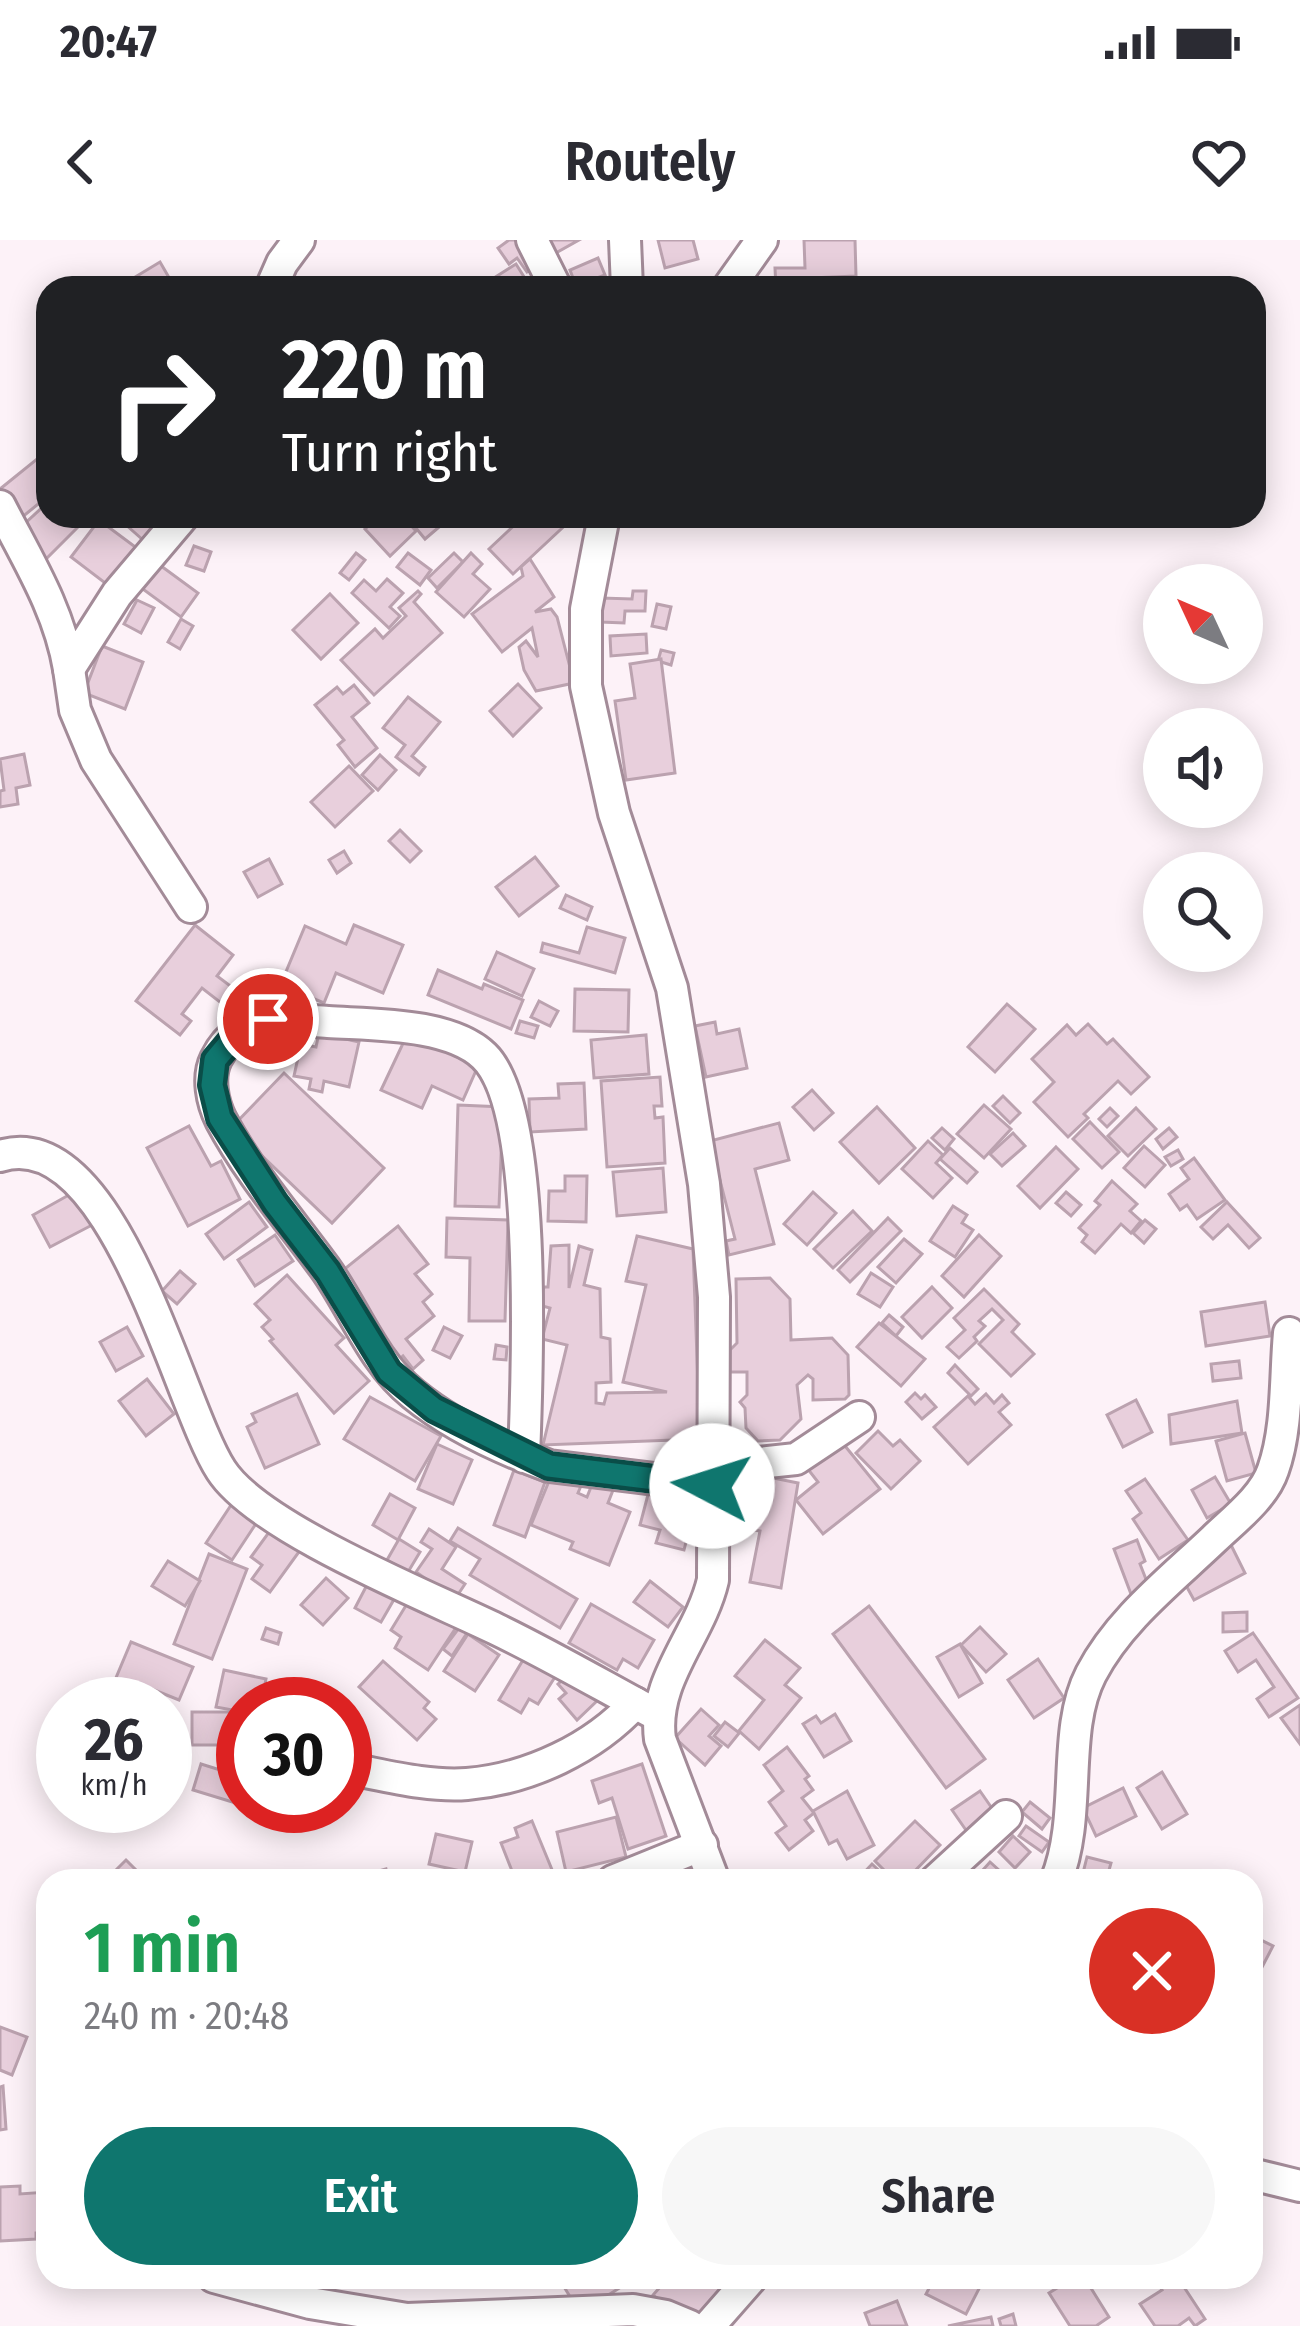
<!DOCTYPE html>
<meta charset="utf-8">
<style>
body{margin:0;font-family:"Fira Sans Condensed",sans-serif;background:#f7f7f7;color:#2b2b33;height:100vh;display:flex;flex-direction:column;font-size:45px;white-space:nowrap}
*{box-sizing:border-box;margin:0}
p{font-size:39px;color:#7c7c81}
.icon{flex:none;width:66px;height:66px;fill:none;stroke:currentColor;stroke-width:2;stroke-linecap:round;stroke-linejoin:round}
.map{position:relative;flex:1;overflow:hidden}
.side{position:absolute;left:36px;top:1629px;width:1227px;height:420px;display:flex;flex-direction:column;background:#fff;border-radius:36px;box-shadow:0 6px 30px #0003}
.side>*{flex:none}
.top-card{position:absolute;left:36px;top:36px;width:1230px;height:252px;border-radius:36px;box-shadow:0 6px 30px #0003;background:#202124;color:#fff;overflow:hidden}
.needle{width:78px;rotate:314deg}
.tools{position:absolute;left:1143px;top:324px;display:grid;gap:24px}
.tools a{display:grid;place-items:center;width:120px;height:120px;border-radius:50%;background:#fff;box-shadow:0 6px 30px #0003;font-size:60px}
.speed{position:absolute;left:36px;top:1437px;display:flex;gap:24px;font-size:60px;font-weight:700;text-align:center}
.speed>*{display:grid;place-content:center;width:156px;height:156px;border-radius:50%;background:#fff;box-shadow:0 6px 30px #0003;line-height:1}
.speed small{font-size:30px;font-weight:400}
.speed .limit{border:18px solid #d22;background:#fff;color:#111}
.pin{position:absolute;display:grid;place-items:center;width:102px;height:102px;color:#fff;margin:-51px;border:6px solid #fff;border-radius:50%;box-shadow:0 3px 12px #0007}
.me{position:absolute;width:132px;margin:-66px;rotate:275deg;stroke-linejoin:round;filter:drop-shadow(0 0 9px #0008)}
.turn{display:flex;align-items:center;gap:42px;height:252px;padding:0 48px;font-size:54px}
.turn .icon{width:156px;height:156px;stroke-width:2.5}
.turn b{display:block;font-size:84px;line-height:102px}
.round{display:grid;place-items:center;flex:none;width:126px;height:126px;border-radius:63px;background:#f7f7f7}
.overview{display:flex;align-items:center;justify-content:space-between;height:204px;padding:0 48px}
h1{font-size:72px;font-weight:600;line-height:90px;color:#1e9e55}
.cta{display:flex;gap:24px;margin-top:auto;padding:24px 48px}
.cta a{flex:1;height:138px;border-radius:72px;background:#0f766e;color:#fff;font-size:48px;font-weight:600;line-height:138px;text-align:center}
.cta a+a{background:#f7f7f7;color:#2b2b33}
.status{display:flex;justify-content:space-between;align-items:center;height:84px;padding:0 60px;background:#fff;direction:ltr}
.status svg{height:33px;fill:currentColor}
header{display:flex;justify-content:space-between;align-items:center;height:156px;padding:0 48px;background:#fff;font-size:54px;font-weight:600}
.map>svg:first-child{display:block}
.building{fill:#e8cfdc;stroke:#bba2af;stroke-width:3}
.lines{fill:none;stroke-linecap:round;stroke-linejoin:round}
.minor-casing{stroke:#a38b98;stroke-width:36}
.minor{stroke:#fff;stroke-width:30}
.route-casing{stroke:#0a4d48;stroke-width:30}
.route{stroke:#0f766e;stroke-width:21}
</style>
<div class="status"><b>20:47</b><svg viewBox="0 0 49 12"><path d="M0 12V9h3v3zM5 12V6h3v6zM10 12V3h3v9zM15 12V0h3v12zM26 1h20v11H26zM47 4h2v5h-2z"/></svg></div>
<header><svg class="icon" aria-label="back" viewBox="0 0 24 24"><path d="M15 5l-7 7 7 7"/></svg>Routely<svg class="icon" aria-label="heart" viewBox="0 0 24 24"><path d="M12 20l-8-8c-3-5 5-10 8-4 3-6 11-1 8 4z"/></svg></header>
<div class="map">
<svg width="1300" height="2086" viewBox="0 0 1300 2086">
<rect width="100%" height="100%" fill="#fdf2f8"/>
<!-- building -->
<g class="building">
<polygon points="509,0 527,0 542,22 527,32 517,18 509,24 498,8"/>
<polygon points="546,0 579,0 554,14"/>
<polygon points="658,0 693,0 698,19 665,28"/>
<polygon points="804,0 855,0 856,36 812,38 812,48 776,48 775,28 805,28"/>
<polygon points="598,18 605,35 576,46 570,30"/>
<polygon points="160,22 175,48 117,48"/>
<polygon points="516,24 531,48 489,48 486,43"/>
<polygon points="37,219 48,233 48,256 21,278 0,249"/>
<polygon points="48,262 48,276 66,276 77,288 45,320 19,289"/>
<polygon points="116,276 165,276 143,300"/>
<polygon points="379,276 389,282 402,276 416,291 390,316 365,289"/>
<polygon points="406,276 452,276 425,299"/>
<polygon points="524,276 575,276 513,334 489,309"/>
<polygon points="99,280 138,309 109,346 71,317"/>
<polygon points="194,306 211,312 204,331 186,325"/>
<polygon points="356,313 365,320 349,340 340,333"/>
<polygon points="408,313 431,330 420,345 397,327"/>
<polygon points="454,313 463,322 437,348 428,338"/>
<polygon points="471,313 482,324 473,334 490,349 464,377 436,352"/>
<polygon points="530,319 554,357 535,372 551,369 557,377 574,443 536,451 524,430 519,407 526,401 538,417 532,388 502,412 472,374 523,336 521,327"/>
<polygon points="157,323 198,353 181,377 140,347"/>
<polygon points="387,339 403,353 390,367 400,376 389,388 352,353 364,340 376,351"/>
<polygon points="418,351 421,354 414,362 442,393 374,455 341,420 375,389 383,398 406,376 399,368"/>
<polygon points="633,351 646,351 645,371 625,371 624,383 601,382 602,358 632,359"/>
<polygon points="330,354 358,383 321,419 293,390"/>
<polygon points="137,360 154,368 141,393 124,384"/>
<polygon points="657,364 671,367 666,389 652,386"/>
<polygon points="181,379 193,386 180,409 168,402"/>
<polygon points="646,394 647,413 611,416 610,396"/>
<polygon points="102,406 143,422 125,469 84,453"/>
<polygon points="661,410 674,413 671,425 658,421"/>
<polygon points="661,419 675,533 626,540 615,461 635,458 630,424"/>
<polygon points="518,444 541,468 513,496 490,471"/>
<polygon points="354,445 369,463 352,477 377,508 355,527 338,505 344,500 315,465 337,447 343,454"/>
<polygon points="408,457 440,482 412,516 425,527 419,535 396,517 405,505 383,488"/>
<polygon points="24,514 30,545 16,548 18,564 0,567 0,551 4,550 0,519"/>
<polygon points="380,515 396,530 378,550 362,535"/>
<polygon points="349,526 373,551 335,587 311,562"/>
<polygon points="400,590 421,611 410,622 389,601"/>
<polygon points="344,611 351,623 337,633 329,620"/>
<polygon points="535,617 558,646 519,676 496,647"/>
<polygon points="269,619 282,644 258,657 244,632"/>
<polygon points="566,655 592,667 587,680 560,668"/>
<polygon points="195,685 233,715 217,736 237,751 225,766 202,748 182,774 191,781 180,795 136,761"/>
<polygon points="354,685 403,705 383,753 336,733 324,763 312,758 309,764 278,751 305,686 346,704"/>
<polygon points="587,687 625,698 615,733 541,712 543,703 579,713"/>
<polygon points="497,712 534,729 522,756 485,739"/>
<polygon points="438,730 482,749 484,744 523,760 511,789 428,755"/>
<polygon points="575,749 629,750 628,792 574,791"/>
<polygon points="539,761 558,771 550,786 531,777"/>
<polygon points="1007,764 1035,789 995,832 968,807"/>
<polygon points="520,781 538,786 534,798 516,793"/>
<polygon points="715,782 717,794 739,789 747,828 706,837 695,786"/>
<polygon points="1088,784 1107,804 1113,799 1149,837 1131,854 1118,841 1084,874 1088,878 1068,897 1034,862 1054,842 1032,819 1067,785 1076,795"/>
<polygon points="319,793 359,802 349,847 324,841 322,852 309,849 311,839 294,836 301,804 316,807"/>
<polygon points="434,795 459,806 455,816 478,826 463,860 432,846 422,868 381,850 406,797 428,807"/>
<polygon points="646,795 649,834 594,838 591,800"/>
<polygon points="284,833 384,928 332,983 232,887"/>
<polygon points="660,837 662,866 654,866 655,878 663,877 665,923 607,927 601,841"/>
<polygon points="584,843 586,889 530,892 529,859 559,858 558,844"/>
<polygon points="812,850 833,873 814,890 793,867"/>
<polygon points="1003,856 1020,873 1010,883 993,866"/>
<polygon points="458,865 503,867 499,967 455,966"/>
<polygon points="984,865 1011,889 984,918 957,894"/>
<polygon points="877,867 915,908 879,943 840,902"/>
<polygon points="1110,868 1118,876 1107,887 1099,879"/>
<polygon points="1136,868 1156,889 1128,916 1108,896"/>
<polygon points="1090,882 1119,912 1102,928 1073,899"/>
<polygon points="779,883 789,920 755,929 774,1004 729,1015 726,1001 735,999 710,901"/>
<polygon points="189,886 211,926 221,921 240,959 188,986 147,908"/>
<polygon points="942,888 954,899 945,910 932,898"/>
<polygon points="1169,888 1177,897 1163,909 1156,899"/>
<polygon points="1013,893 1025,906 1002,926 990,914"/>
<polygon points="928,901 943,915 936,923 952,938 933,958 902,929"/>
<polygon points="1144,906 1165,925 1145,947 1124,928"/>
<polygon points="1056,907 1078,929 1040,968 1018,946"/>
<polygon points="950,908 977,932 967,943 940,919"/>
<polygon points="1178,910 1183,919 1171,926 1165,917"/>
<polygon points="1194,918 1225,960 1197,979 1187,965 1180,970 1169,954 1189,939 1181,928"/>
<polygon points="663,928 666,972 617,976 613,932"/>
<polygon points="565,936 587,936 586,982 548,981 549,951 565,951"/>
<polygon points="1112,941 1137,964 1130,971 1141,981 1131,993 1121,984 1095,1013 1082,1002 1087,995 1079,988 1100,965 1095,961"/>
<polygon points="76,951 94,984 50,1007 33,975"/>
<polygon points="813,952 836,973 807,1005 784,984"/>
<polygon points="1066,952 1081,965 1071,976 1056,963"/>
<polygon points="249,962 267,987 224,1019 206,994"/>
<polygon points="1227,962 1260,998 1249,1008 1228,985 1213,999 1201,987"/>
<polygon points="953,966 967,975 962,983 973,990 955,1017 930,1001"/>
<polygon points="853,971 872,991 833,1028 814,1009"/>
<polygon points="447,978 508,980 505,1081 469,1081 470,1018 446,1017"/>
<polygon points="888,978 901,991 850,1042 838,1030"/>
<polygon points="1145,980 1156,989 1144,1003 1133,993"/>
<polygon points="398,986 428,1024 415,1034 432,1054 423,1062 434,1076 406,1099 423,1120 413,1129 403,1116 393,1125 326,1044"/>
<polygon points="275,995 293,1021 255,1046 238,1020"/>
<polygon points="979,995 1001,1016 964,1057 942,1036"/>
<polygon points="637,996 693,1009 700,1199 543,1205 567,1105 542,1099 550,1068 539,1065 544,1047 548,1047 551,1006 569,1005 569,1048 579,1006 592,1010 584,1045 600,1049 601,1097 610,1099 611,1142 596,1143 596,1163 604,1164 607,1153 667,1152 623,1142 646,1045 626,1041"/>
<polygon points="904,999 922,1014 896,1043 878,1027"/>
<polygon points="180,1031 195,1044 177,1064 162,1051"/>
<polygon points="871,1033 893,1047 880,1067 858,1054"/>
<polygon points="287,1035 344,1098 336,1105 369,1141 334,1173 270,1101 273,1099 262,1087 270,1080 255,1064"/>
<polygon points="770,1038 790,1059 791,1100 832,1098 848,1115 849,1155 845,1159 813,1160 813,1139 808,1135 797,1145 801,1179 780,1200 758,1201 746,1188 745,1168 740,1162 747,1155 747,1132 730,1132 730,1110 737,1103 736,1039"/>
<polygon points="932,1047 952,1068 922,1098 902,1077"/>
<polygon points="984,1049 1019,1084 1012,1092 1034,1114 1011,1136 979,1104 1003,1080 992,1069 979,1081 985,1086 974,1097 977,1101 959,1118 947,1107 965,1090 954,1078"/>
<polygon points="1265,1062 1270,1096 1206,1106 1201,1072"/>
<polygon points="889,1075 903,1087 896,1096 882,1083"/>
<polygon points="879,1083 925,1119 901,1146 857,1107"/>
<polygon points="127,1087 143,1116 116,1131 100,1102"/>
<polygon points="444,1087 462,1096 450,1118 433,1110"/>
<polygon points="496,1105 507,1107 506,1120 494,1119"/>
<polygon points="1239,1121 1241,1138 1213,1141 1211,1124"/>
<polygon points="955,1125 978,1149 971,1156 948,1133"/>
<polygon points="147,1139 174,1174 146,1196 119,1161"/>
<polygon points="915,1153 921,1159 925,1155 936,1167 922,1179 906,1162"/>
<polygon points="297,1154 319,1204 265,1228 247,1187 256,1182 252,1174"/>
<polygon points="986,1154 994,1163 1002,1155 1009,1163 999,1172 1011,1185 968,1224 934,1187 968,1156 975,1164"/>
<polygon points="370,1157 441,1196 415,1241 344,1199"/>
<polygon points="1136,1160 1152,1192 1123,1207 1107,1175"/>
<polygon points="1237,1161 1242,1193 1171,1204 1169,1175"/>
<polygon points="878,1191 893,1206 900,1200 920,1221 891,1249 856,1213"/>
<polygon points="1245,1193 1256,1233 1227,1241 1216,1201"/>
<polygon points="841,1201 880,1249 823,1294 796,1260 818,1242 807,1228"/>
<polygon points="437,1204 472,1220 453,1264 418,1249"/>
<polygon points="554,1229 583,1241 578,1253 587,1257 595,1237 615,1245 608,1263 630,1272 609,1325 570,1309 573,1302 531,1285"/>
<polygon points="514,1230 545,1242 525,1297 494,1285"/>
<polygon points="758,1235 798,1243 781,1348 750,1342 760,1291 748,1289"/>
<polygon points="1215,1237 1231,1264 1207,1278 1192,1250"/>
<polygon points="1145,1239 1188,1300 1159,1319 1133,1279 1141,1273 1126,1251"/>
<polygon points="651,1243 698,1255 684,1310 656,1303 660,1290 640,1285"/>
<polygon points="239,1253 265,1270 232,1320 206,1303"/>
<polygon points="390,1254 415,1268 398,1300 373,1285"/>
<polygon points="272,1288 301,1309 270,1352 252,1339 262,1325 251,1317"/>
<polygon points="458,1288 577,1359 560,1388 470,1335 480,1319 450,1301"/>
<polygon points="429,1289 456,1307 442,1329 465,1344 455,1359 416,1332 432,1309 421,1302"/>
<polygon points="399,1299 420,1312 408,1332 387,1320"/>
<polygon points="1137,1300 1145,1321 1140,1324 1149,1347 1131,1354 1114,1309"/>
<polygon points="1229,1301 1245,1333 1194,1360 1177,1329"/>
<polygon points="209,1314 247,1329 212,1419 174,1404"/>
<polygon points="168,1321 200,1341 185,1366 152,1346"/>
<polygon points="326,1338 348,1358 323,1385 301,1365"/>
<polygon points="369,1341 396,1356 381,1382 355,1368"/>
<polygon points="650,1341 683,1367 668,1387 634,1362"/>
<polygon points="413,1354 459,1383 428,1430 395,1408 401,1397 391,1390"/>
<polygon points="591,1364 654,1400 638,1428 623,1419 617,1430 569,1403"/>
<polygon points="869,1366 985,1519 946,1548 833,1394"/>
<polygon points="1247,1372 1247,1391 1223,1392 1223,1373"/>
<polygon points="980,1387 1006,1414 986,1432 961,1405"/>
<polygon points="266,1388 281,1393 278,1404 262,1399"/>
<polygon points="459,1388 467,1393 452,1416 443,1409"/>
<polygon points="1253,1393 1298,1458 1269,1477 1257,1459 1274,1447 1256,1420 1238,1432 1225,1411"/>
<polygon points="468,1394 499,1415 475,1451 444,1431"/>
<polygon points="765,1400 800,1428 785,1445 801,1458 759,1509 740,1492 728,1507 714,1496 725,1482 738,1492 764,1460 735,1436"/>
<polygon points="131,1402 193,1427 179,1460 137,1443 131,1459 143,1464 105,1464"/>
<polygon points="960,1404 982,1443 959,1457 937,1417"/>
<polygon points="529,1410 560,1429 538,1464 529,1459 521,1473 499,1460"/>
<polygon points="1038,1419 1064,1458 1034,1478 1008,1440"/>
<polygon points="383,1421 429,1462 424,1468 436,1479 417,1500 359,1447"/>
<polygon points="224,1430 266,1439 261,1464 243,1464 243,1472 216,1467"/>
<polygon points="571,1432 598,1460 577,1480 559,1459 566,1453 558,1444"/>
<polygon points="1300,1465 1300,1504 1281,1478"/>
<polygon points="701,1469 719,1485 709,1496 721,1506 705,1525 675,1498"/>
<rect x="192" y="1472" width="41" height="33"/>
<polygon points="835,1474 851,1501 824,1517 803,1484 816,1476 821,1483"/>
<polygon points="60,1485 63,1487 62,1505 51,1496"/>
<polygon points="787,1507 809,1536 805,1539 813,1550 802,1558 814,1573 805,1580 813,1591 789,1610 776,1593 786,1586 769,1562 783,1551 764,1525"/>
<polygon points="201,1524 243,1537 239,1564 193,1550"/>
<polygon points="642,1524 666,1596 628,1609 612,1558 599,1563 592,1541"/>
<polygon points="1162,1532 1187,1574 1162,1589 1137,1548"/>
<polygon points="1123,1548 1136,1576 1096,1596 1083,1568"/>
<polygon points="847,1551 874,1605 847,1619 837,1600 829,1604 813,1571"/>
<polygon points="980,1551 996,1574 968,1593 952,1570"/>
<polygon points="1030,1562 1050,1578 1042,1589 1022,1572"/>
<polygon points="616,1577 626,1617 566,1632 557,1592"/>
<polygon points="532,1581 555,1637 516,1641 501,1603 518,1597 515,1588"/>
<polygon points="915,1581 940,1605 905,1641 895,1641 875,1621"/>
<polygon points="1026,1586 1049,1602 1042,1612 1019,1596"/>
<polygon points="436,1594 472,1602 465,1632 429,1624"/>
<polygon points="1013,1596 1030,1612 1015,1628 999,1612"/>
<polygon points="1087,1617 1111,1623 1106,1641 1081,1641"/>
<polygon points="126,1620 139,1633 131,1641 121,1641 113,1633"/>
<polygon points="990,1622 1011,1641 973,1641"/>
<polygon points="872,1624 890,1641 856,1641"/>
<polygon points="386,1629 389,1641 353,1641 352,1639"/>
<polygon points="1251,1695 1273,1706 1260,1731 1251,1727"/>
<polygon points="0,1787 27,1797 12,1835 0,1830"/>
<polygon points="3,1846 6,1889 0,1890 0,1847"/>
<polygon points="20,1946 20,1954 47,1952 48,1993 36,1993 36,1999 0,2001 0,1947"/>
<polygon points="558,2037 630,2037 632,2040 580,2073"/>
<polygon points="669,2037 733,2037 690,2086 653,2055"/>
<polygon points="833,2037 876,2037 874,2047"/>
<polygon points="935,2037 985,2037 966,2074 926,2054"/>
<polygon points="1075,2037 1084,2037 1109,2077 1096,2086 1070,2086 1049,2053"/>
<polygon points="1160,2037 1168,2037 1173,2045 1180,2041 1205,2079 1195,2086 1189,2078 1178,2086 1155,2086 1140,2064 1162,2050 1156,2040"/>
<polygon points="897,2061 907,2086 870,2086 865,2073"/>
<polygon points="1013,2074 1016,2086 1001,2086 999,2079"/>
<polygon points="991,2077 993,2086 948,2086"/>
</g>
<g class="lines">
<defs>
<g id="minor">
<polyline points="532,0 556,48"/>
<polyline points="625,0 627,48"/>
<polyline points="271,48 282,23 299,0"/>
<polyline points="728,48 762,0"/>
<path d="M0,266C27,319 59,369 69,429L117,354L183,276"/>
<path d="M604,276L586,369V446L614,573L672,748L704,944L714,1057L713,1340C700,1396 652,1440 660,1499L714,1641"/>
<polyline points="69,429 75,470 96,520 191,667"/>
<path d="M0,916C114,880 178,1164 221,1230C258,1288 430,1357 496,1389C550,1415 603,1446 657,1475"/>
<path d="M524,1217C527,1137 539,869 484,816C450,783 373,785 328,782C286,779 238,773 216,819C207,837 212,862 221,880C249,933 290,980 325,1028C355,1070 372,1121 413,1154C452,1186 502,1209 549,1226L712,1246"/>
<polyline points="713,1228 796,1219 859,1177"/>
<path d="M345,1528C384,1535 427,1547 467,1544C529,1539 594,1508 635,1463"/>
<polyline points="613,1641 702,1605"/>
<polyline points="935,1641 1006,1576"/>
<path d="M1056,1641C1083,1575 1061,1492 1091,1434C1119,1380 1171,1340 1214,1299C1235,1279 1264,1257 1273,1230C1288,1188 1285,1136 1289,1093"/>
<polyline points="1251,1934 1300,1946"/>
<polyline points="214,2037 310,2063 407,2079 633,2070 666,2076 690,2086"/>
<polyline points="709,2086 752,2037"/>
</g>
</defs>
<!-- minor casing -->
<use href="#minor" class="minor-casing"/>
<!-- minor -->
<use href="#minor" class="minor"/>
</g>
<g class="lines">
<defs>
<polyline id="route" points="268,779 237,794 215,820 212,845 220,878 275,963 328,1032 389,1132 434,1169 549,1226 712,1246"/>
</defs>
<!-- route casing -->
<use href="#route" class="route-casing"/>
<!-- route -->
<use href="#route" class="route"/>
</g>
</svg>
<div class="tools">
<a><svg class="needle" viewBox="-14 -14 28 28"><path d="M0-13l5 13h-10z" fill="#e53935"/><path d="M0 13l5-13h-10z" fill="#7c7c81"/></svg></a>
<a><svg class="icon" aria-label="sound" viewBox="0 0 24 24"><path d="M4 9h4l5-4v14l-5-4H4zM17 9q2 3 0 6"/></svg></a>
<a><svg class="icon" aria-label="search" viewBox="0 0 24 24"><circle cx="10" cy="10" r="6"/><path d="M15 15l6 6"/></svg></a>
</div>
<div class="speed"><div>26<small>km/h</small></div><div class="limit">30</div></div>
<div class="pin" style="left:268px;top:779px;background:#d93025"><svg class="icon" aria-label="arrive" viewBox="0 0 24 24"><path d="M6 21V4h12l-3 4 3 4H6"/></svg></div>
<svg class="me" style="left:712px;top:1246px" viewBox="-20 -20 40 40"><circle r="19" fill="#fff"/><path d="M0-13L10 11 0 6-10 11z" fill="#0f766e"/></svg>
<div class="top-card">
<div class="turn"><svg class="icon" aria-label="right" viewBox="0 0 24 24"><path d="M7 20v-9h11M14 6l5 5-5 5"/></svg><div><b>220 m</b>Turn right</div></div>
</div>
<section class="side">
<div class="overview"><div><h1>1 min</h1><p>240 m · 20:48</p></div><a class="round" style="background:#d93025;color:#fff"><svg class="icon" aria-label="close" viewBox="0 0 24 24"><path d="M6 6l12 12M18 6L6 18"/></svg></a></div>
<div class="cta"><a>Exit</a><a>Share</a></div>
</section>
</div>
